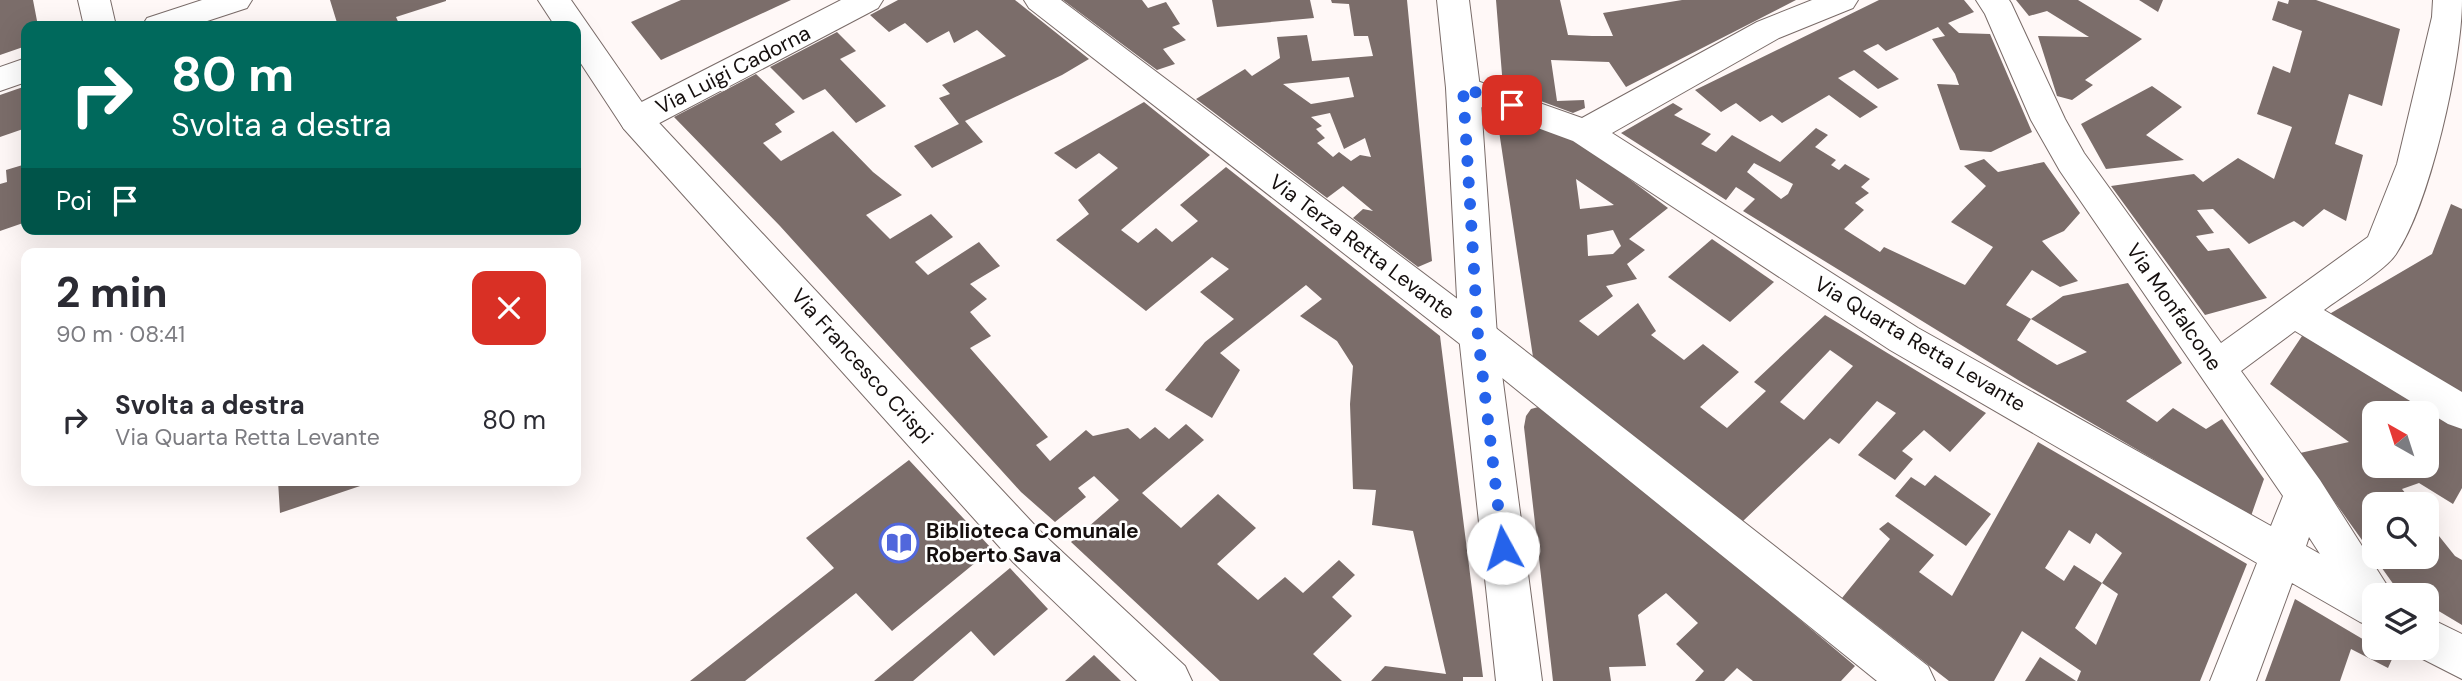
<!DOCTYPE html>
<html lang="it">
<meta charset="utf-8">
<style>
body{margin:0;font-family:"DM Sans",sans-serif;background:#f2f2f3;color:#2b2b33;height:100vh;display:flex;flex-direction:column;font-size:26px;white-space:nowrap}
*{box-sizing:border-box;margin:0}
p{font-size:23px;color:#7c7c81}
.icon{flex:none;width:38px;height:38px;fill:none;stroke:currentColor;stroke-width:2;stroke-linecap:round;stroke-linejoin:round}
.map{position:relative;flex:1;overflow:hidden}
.panel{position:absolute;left:21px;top:248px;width:560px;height:238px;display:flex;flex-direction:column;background:#fff;border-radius:14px;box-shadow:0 7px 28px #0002}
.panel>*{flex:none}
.top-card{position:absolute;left:21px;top:21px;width:560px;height:214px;border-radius:14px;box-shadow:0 7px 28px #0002;background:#00695c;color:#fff;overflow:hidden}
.needle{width:46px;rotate:321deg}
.buttons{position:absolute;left:2362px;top:401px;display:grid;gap:14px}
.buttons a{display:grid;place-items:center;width:77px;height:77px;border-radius:14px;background:#fff;box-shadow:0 7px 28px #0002;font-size:35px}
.pin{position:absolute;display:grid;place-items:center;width:60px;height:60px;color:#fff;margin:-30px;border-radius:14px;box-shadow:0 4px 10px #0006}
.me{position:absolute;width:77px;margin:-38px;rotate:354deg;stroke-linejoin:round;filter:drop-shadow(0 0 5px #0008)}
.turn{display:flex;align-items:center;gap:24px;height:147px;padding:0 35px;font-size:32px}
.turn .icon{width:91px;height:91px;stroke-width:2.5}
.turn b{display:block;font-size:49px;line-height:60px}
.then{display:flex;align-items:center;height:66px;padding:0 35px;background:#0003;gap:14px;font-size:26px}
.round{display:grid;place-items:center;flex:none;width:74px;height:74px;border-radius:14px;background:#f2f2f3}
.summary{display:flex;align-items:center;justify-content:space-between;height:119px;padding:0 35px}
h1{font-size:42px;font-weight:800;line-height:52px}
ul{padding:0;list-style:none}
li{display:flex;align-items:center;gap:21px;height:105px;padding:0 35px}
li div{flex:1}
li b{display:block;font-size:26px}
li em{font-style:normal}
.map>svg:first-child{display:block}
.building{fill:#7b6d6a;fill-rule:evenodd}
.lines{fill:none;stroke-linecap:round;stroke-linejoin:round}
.street-casing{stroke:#796b68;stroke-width:2}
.secondary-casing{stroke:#796b68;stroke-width:2}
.street{fill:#fff;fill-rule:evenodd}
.secondary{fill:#fff;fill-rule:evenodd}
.route{stroke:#2563eb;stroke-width:12;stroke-dasharray:0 21.6}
.labels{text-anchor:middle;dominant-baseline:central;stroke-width:5;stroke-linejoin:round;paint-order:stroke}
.street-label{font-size:21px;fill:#150f0e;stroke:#fff}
.poi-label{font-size:21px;font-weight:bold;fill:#150f0e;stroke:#fff;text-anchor:start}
</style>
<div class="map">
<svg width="2462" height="681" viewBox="0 0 2462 681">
<rect width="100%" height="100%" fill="#fff8f7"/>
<!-- building -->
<g class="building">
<polygon points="0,0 33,0 38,26 26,26 26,46 0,55"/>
<polygon points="330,0 446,0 446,1 396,17 400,26 338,26"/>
<polygon points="681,0 791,0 661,60 631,22"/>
<polygon points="898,0 1015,0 1089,59 1062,75 965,121 983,142 932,168 914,146 959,124 939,98 950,94 942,85 1006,56 977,30 954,43 949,31 927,43 905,23 889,32 870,15"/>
<polygon points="1063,0 1142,0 1148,8 1166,2 1180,24 1172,27 1186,40 1163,49 1175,64 1157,70"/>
<polygon points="1212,0 1310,0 1314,18 1217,27"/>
<path d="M1331,0H1407L1432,261L1418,267L1353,218L1363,209L1373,211L1343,186L1327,198L1196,99L1245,69L1252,76L1280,58L1277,37L1307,35L1312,61L1373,56L1368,36H1354L1349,4L1332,3ZM1349,77L1354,97L1311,104L1283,84ZM1330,113L1344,149L1365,138L1371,157L1360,155L1351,161L1339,152L1333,157L1317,143L1325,138L1316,129L1322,126L1311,117Z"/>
<polygon points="1496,0 1560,0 1568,35 1592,36 1613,36 1603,13 1682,0 1796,0 1626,87 1609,62 1551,60 1557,101 1584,100 1585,108 1573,113 1503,87"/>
<polygon points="1879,0 1964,0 1974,12 1948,23 1959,33 1990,34 2032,132 1991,152 1960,150 1937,84 1959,85 1955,74 1932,39 1945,36 1938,27 1886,51 1878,44 1863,51 1899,79 1878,89 1854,70 1838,78 1878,107 1860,118 1829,95 1782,123 1772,115 1760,122 1736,103 1721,112 1695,90"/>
<polygon points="2016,0 2078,0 2142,39 2085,80 2093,85 2072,100 2057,96 2038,36 2089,37 2047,11 2029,16"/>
<polygon points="2139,0 2163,0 2158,12"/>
<polygon points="2289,0 2316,0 2400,29 2382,106 2349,94 2335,144 2363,155 2346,221 2324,209 2303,227 2294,221 2249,244 2213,209 2197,210 2214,233 2196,236 2208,251 2229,248 2267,298 2205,315 2111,186 2194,174 2203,182 2238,158 2274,179 2292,127 2257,114 2273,66 2290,73 2302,31 2272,20 2278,1 2288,4"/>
<polygon points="837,32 856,51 840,59 886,106 856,123 825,89 803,100 770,67"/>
<polygon points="756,74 795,112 775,124 782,132 763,143 781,161 833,131 873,172 902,195 866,215 890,239 931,214 953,237 915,262 928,275 979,242 1000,266 970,284 987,299 970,312 991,336 970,348 1048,437 1036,445 1050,461 1086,430 1093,436 1128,428 1140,439 1155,427 1169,439 1186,424 1204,440 1142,493 1181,528 1218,494 1256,528 1217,564 1258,600 1285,577 1303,593 1339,560 1355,575 1332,597 1352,616 1313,654 1342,681 1220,681 1071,542 1119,500 1094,476 1078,488 1086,497 1055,522 1021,492 780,226 674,117"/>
<polygon points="26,86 26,128 0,137 0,95"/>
<polygon points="2152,86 2182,107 2146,135 2184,160 2106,169 2081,124"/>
<polygon points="1144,102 1210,155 1121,230 1138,243 1156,228 1172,242 1198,221 1180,205 1226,167 1440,336 1483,677 1463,677 1463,681 1371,681 1385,666 1446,674 1413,531 1372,525 1376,490 1353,489 1350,404 1353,366 1337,341 1300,316 1322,299 1306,285 1220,353 1240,370 1212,418 1165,390 1205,342 1234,319 1200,292 1229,269 1212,257 1146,311 1056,240 1089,214 1078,200 1118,168 1099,153 1076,169 1054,153"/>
<path d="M1673,103L1683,109L1674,115L1711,134L1701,144L1716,152L1732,135L1780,162L1816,128L1828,135L1815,147L1836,160L1831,165L1839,170L1845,164L1870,179L1861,187L1869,193L1855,203L1864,210L1844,229L1880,252L1884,247L1965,285L1993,247L1951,222L1986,186L1964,166L1984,159L1998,172L2044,162L2080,213L2064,231L2042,241L2078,281L2060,287L2032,270L2006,305L2031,319L2017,340L2057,365L2087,352L2031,319L2063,296L2128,283L2182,363L2126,401L2157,422L2173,408L2206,429L2222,419L2264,479L2251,516L2023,383L1743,211L1755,199L1736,187L1726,200L1621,133ZM1754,163L1793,184L1788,194L1781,199L1747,172Z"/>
<path d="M1496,111L1576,139L1668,208L1629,239L1645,250L1627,264L1637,279L1606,286L1613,296L1579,321L1598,336L1638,303L1656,331L1651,335L1684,360L1703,344L1739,372L1700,407L1727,428L1766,391L1754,382L1825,315L1986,413L1950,452L1924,430L1902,451L1913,459L1895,480L1858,455L1896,413L1877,401L1839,444L1830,438L1742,522L1533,357ZM1576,179L1614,205L1580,209ZM1613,230L1621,246L1613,254L1588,256L1587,235ZM1830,350L1853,366L1804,420L1780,402Z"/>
<polygon points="26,164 26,222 0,231 0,184 7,182 6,170"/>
<polygon points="2451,204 2462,209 2462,393 2326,316 2432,254"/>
<polygon points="1712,239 1774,282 1730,322 1668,277"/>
<path d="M2306,330L2462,428V488L2453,504L2419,483L2402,489L2414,504H2375V556H2427V521L2455,556L2462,560V625L2427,604V595H2411L2394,585L2300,453L2349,442L2270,384ZM2375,413H2427V466H2375Z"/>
<polygon points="1542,406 1678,517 1855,666 1841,681 1753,681 1737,668 1724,681 1695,681 1704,671 1676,644 1698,623 1666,593 1638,615 1646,666 1609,667 1611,681 1553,681 1524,427 1526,416 1531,409"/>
<path d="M2038,442L2247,564L2200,681H2077L2081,671L2022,631L1994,681H1949L1842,598L1890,539L1879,529L1888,522L1934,555L1919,572L1952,596ZM2069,530L2090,544L2096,533L2122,553L2102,583L2074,565L2064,581L2045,568ZM2102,583L2118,594L2096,645L2075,628Z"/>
<polygon points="909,460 992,549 892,631 856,593 745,681 690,681 834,568 806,538"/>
<polygon points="1935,475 1991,514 1966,546 1895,496 1911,477 1925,486"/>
<polygon points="278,481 372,481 372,482 280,513"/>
<polygon points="1010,568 1048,609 994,656 971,631 913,681 874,681"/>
<polygon points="2295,599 2393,657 2388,668 2351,649 2340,681 2265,681"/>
<polygon points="1094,655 1121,681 1065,681"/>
<polygon points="2040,657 2076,681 2025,681"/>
</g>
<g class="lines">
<defs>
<g id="street">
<polygon points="78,0 110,0 116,26 84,26"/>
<polygon points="202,0 252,0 247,8 192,26 142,26 147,18"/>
<polygon points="841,0 883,0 878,8 648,129 636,132 624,129 619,120 624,111"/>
<polygon points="1024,0 1061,0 1492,325 1928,666 1935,681 1877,681 1464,347 1029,8"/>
<path d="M1812,0H1858L1853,8L1779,38L1612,133L1918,328L2271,526L2283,496L2060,171L2031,120L1985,14L1976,0H2009L2011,3L2065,119L2084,153L2221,343L2368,237L2397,164L2432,17L2433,0H2462C2462,61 2430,204 2396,254C2386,270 2341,297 2324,310L2462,392V429L2448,424L2295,331L2241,371L2320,480L2390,590L2393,595H2375V628L2360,622L2292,583L2256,681H2210L2257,563L1890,350L1573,141L1451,96L1446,88L1451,80L1463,76L1582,118L1757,22ZM2309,537L2320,554L2306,546Z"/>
<polygon points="26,58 26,82 0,91 0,67"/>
<polygon points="2427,617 2462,634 2462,679 2411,653 2409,648 2427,648"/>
</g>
<g id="secondary">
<polygon points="538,0 571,0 648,111 1043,534 1185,666 1192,681 1137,681 1013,562 624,129 576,56 576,26 555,26"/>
<polygon points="1437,0 1469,0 1480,88 1497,336 1542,681 1496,681 1459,336 1446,88"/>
</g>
</defs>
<!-- street casing -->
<use href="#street" class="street-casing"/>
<!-- secondary casing -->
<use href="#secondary" class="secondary-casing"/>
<!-- street -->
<use href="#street" class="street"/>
<!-- secondary -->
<use href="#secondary" class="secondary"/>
</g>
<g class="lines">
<!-- route -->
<polyline class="route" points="1503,548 1478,336 1463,88 1512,105"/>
</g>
<!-- icons -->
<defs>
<symbol id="library-ring" viewBox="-11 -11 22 22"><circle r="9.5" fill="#fff" stroke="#5167dc" stroke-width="1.5"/><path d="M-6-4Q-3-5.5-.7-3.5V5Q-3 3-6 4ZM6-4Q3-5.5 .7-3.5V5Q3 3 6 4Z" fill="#5167dc"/></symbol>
</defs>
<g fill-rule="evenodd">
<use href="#library-ring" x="877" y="521" width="44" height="44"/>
</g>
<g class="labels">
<!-- street labels -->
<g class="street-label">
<text transform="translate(733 70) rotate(-27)">Via Luigi Cadorna</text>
<text transform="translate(1362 247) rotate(37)">Via Terza Retta Levante</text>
<text transform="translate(2174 307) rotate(55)">Via Monfalcone</text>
<text transform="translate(1920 344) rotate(31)">Via Quarta Retta Levante</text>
<text transform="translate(862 366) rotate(48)">Via Francesco Crispi</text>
</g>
<!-- poi labels -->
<g class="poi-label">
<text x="926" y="531">Biblioteca Comunale<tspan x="926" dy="24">Roberto Sava</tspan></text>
</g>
</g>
</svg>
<div class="buttons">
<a><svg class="needle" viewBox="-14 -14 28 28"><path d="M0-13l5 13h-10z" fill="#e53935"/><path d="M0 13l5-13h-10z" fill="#7c7c81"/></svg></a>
<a><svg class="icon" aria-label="search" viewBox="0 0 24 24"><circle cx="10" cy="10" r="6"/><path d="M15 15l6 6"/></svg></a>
<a><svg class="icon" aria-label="layers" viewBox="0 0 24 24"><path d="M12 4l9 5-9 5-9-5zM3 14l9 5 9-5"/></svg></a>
</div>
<div class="pin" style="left:1512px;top:105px;background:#d93025"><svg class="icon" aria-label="arrive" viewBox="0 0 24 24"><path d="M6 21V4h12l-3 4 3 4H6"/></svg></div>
<svg class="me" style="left:1503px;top:548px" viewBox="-20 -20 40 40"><circle r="19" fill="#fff"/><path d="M0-13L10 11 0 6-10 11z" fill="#2563eb"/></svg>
<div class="top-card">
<div class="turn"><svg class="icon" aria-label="right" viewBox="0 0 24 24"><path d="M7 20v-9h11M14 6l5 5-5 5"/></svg><div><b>80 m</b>Svolta a destra</div></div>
<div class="then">Poi<svg class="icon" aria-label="arrive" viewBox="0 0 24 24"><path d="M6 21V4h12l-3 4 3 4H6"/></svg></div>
</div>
<section class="panel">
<div class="summary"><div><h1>2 min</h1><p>90 m · 08:41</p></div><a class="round" style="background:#d93025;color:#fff"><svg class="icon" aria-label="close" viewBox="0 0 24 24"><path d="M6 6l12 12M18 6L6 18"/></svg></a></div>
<ul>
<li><svg class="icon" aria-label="right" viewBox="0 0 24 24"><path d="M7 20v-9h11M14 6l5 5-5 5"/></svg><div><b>Svolta a destra</b><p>Via Quarta Retta Levante</p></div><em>80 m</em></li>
</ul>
</section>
</div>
